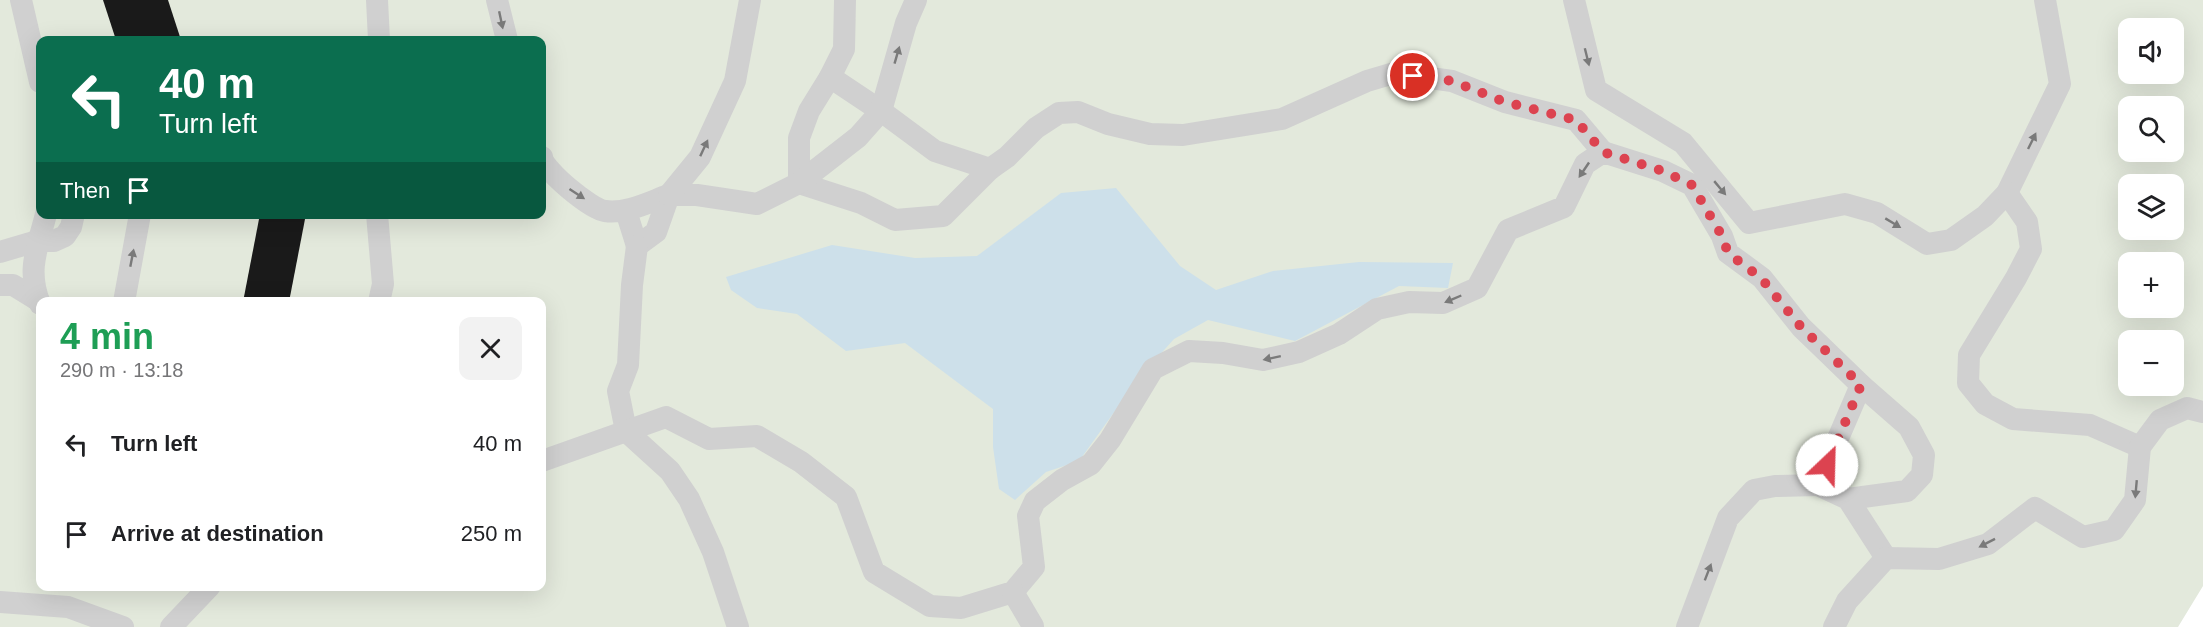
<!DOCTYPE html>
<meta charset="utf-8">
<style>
body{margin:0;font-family:Arial,sans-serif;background:#f2f2f2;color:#202124;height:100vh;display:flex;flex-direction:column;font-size:22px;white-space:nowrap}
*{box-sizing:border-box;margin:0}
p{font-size:20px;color:#757577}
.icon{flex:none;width:33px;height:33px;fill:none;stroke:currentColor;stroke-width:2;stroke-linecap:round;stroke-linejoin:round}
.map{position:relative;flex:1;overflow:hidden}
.sheet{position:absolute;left:36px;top:297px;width:510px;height:294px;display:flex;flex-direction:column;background:#fff;border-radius:12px;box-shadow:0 6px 24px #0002}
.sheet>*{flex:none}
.hud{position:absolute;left:36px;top:36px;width:510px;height:183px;border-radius:12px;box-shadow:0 6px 24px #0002;background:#0b6e4f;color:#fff;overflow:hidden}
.tools{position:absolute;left:2118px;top:18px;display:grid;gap:12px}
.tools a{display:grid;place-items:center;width:66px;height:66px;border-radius:12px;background:#fff;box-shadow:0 6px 24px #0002;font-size:30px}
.pin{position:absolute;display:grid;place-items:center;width:51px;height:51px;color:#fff;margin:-26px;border:3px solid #fff;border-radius:50%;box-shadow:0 2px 6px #0007}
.me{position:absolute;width:66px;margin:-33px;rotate:24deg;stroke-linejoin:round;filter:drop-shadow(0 0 4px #0008)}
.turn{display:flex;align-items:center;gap:21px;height:126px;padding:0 24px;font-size:27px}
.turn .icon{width:78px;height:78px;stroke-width:2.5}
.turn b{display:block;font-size:42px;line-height:51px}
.then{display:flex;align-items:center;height:57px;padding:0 24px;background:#0003;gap:12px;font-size:22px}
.round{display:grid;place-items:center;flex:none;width:63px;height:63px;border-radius:12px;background:#f2f2f2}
.head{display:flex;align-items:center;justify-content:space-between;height:102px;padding:0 24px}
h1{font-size:36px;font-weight:800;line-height:45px;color:#1e9e55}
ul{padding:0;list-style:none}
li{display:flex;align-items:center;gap:18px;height:90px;padding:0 24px}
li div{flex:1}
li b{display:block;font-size:22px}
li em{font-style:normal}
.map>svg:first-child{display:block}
.green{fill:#e3e9dc;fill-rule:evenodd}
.water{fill:#cde0ea}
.building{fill:#1a1a1a}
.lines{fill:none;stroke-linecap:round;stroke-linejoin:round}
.minor{stroke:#d0d0d0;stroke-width:22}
.oneway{fill:#7a7a7a}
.route{stroke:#dc4350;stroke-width:10;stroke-dasharray:0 18}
</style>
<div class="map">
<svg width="2203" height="627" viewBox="0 0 2203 627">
<rect width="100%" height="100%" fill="#fff"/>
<!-- green -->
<path class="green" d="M0,0H2203V586L2178,627H0ZM2128,28H2174V74H2128ZM40,40H542V214H40ZM2128,106H2174V152H2128ZM2128,184H2174V230H2128ZM2128,262H2174V308H2128ZM40,302H542V586H40ZM2128,340H2174V386H2128Z"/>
<!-- water -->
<polygon class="water" points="1116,188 1180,266 1216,290 1273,271 1359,262 1453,263 1448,288 1399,286 1295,341 1208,320 1174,339 1138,379 1079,461 1046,472 1015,500 999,489 993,447 993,409 905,343 846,351 797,314 757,308 731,290 726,277 832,245 915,258 977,256 1061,193"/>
<!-- building -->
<g class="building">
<polygon points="103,0 168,0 181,40 116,40"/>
<polygon points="260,214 306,214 289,302 243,302"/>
</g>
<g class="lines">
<!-- minor -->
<g class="minor">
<polyline points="21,0 40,82"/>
<polyline points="377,0 379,40"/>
<polyline points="497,0 507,40"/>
<polyline points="1574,0 1596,90 1683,143 1749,223 1845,204 1877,213 1927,244 1951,240 1985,216 2007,193 2060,84 2045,0"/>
<polyline points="830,77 881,111 935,151 990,169"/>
<path d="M542,157C544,171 591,209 605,211C627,214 649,202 669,195L656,232L637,246L626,211"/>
<polyline points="799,183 861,203 895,220 943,216 990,169 1007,157 1036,128 1059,113 1078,112 1108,124 1150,134 1183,135 1282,119 1367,81 1394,73 1452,81 1505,102 1576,120 1603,152"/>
<polyline points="799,183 799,138 809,111 830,77 844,49 845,0"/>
<polyline points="2007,193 2027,222 2031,249 2016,278 1969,355 1968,383 1985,404 2013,419 2090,425 2140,447"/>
<polyline points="669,195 697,195 757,204 799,183 858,137 881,111 906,23 916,0"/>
<polyline points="669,195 700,157 735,81 750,0"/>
<polyline points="377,214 383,284 379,302"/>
<polyline points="637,246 632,285 628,365 618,391 626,431 670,471 689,499 713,552 738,627"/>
<polyline points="0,252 37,241 54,241 65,236 71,227 74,214"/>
<polyline points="0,285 13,285 39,301"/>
<polyline points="124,302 140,214"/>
<path d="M40,304C26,269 38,247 46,214"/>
<polyline points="542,461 666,417 709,439 757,436 801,462 846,497 874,572 930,606 961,608 1013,592 1034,567 1028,516 1035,501 1062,480 1091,464 1110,440 1153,369 1189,351 1223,353 1263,360 1299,352 1339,334 1377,309 1409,302 1443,303 1477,288 1508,230 1564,207 1585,164 1603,152 1663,171 1692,185 1722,236 1728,253 1762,278 1801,327 1861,385 1818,485 1775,486 1754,490 1728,518 1687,627"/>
<polyline points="1818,485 1848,499 1886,558"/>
<polyline points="1848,499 1907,491 1922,475 1924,455 1909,427 1861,385"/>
<polyline points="1013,592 1033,626"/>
<polyline points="0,602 68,607 123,627"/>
<polyline points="171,627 210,586"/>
<polyline points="1834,627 1847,601 1886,558 1939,559 1988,544 2035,508 2083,537 2114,530 2135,500 2140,447 2160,420 2187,408 2203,412"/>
</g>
</g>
<!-- one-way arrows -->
<defs><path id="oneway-solid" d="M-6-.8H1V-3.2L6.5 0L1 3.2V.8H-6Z" transform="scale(1.5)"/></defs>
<g class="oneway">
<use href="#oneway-solid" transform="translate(501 20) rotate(78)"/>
<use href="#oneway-solid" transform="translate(897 55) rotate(-74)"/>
<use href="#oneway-solid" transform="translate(1587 57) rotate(76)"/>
<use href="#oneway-solid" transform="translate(2032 141) rotate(-64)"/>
<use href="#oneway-solid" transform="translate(704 148) rotate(-65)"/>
<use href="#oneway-solid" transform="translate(1584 170) rotate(124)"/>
<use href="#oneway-solid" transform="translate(1720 188) rotate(50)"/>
<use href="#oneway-solid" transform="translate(577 194) rotate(33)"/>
<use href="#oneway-solid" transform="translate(1893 223) rotate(31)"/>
<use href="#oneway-solid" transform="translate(132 258) rotate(-79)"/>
<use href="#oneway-solid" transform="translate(1453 299) rotate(157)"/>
<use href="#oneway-solid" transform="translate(1272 358) rotate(168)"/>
<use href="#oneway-solid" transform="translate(2136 489) rotate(95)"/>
<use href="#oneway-solid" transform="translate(1987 543) rotate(153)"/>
<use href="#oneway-solid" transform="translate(1708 572) rotate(-69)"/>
</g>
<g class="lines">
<!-- route -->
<polyline class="route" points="1413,76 1452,81 1505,102 1576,120 1603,152 1663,171 1692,185 1722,236 1728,253 1761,278 1801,327 1861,385 1827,465"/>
</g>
</svg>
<div class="tools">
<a><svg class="icon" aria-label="sound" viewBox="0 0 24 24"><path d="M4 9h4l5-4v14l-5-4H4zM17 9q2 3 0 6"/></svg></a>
<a><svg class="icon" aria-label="search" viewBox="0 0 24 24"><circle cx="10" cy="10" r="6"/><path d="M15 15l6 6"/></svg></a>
<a><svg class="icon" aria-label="layers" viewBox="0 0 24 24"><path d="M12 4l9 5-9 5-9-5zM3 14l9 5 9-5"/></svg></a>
<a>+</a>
<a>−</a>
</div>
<div class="pin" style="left:1413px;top:76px;background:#d93025"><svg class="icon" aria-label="arrive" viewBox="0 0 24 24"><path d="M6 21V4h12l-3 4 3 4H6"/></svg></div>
<svg class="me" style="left:1827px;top:465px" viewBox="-20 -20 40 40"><circle r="19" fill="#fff"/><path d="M0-13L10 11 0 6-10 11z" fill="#dc4350"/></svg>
<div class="hud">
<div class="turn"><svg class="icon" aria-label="left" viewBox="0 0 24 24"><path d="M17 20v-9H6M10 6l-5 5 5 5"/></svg><div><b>40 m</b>Turn left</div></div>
<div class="then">Then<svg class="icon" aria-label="arrive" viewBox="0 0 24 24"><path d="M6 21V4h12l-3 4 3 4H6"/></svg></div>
</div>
<section class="sheet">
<div class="head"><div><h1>4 min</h1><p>290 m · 13:18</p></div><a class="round"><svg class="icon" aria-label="close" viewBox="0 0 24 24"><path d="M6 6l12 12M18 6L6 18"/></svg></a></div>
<ul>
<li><svg class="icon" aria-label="left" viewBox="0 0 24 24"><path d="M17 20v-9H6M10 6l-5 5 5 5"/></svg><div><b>Turn left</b></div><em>40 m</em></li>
<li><svg class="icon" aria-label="arrive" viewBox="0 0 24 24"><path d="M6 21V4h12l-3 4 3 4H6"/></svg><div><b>Arrive at destination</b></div><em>250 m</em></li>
</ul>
</section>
</div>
